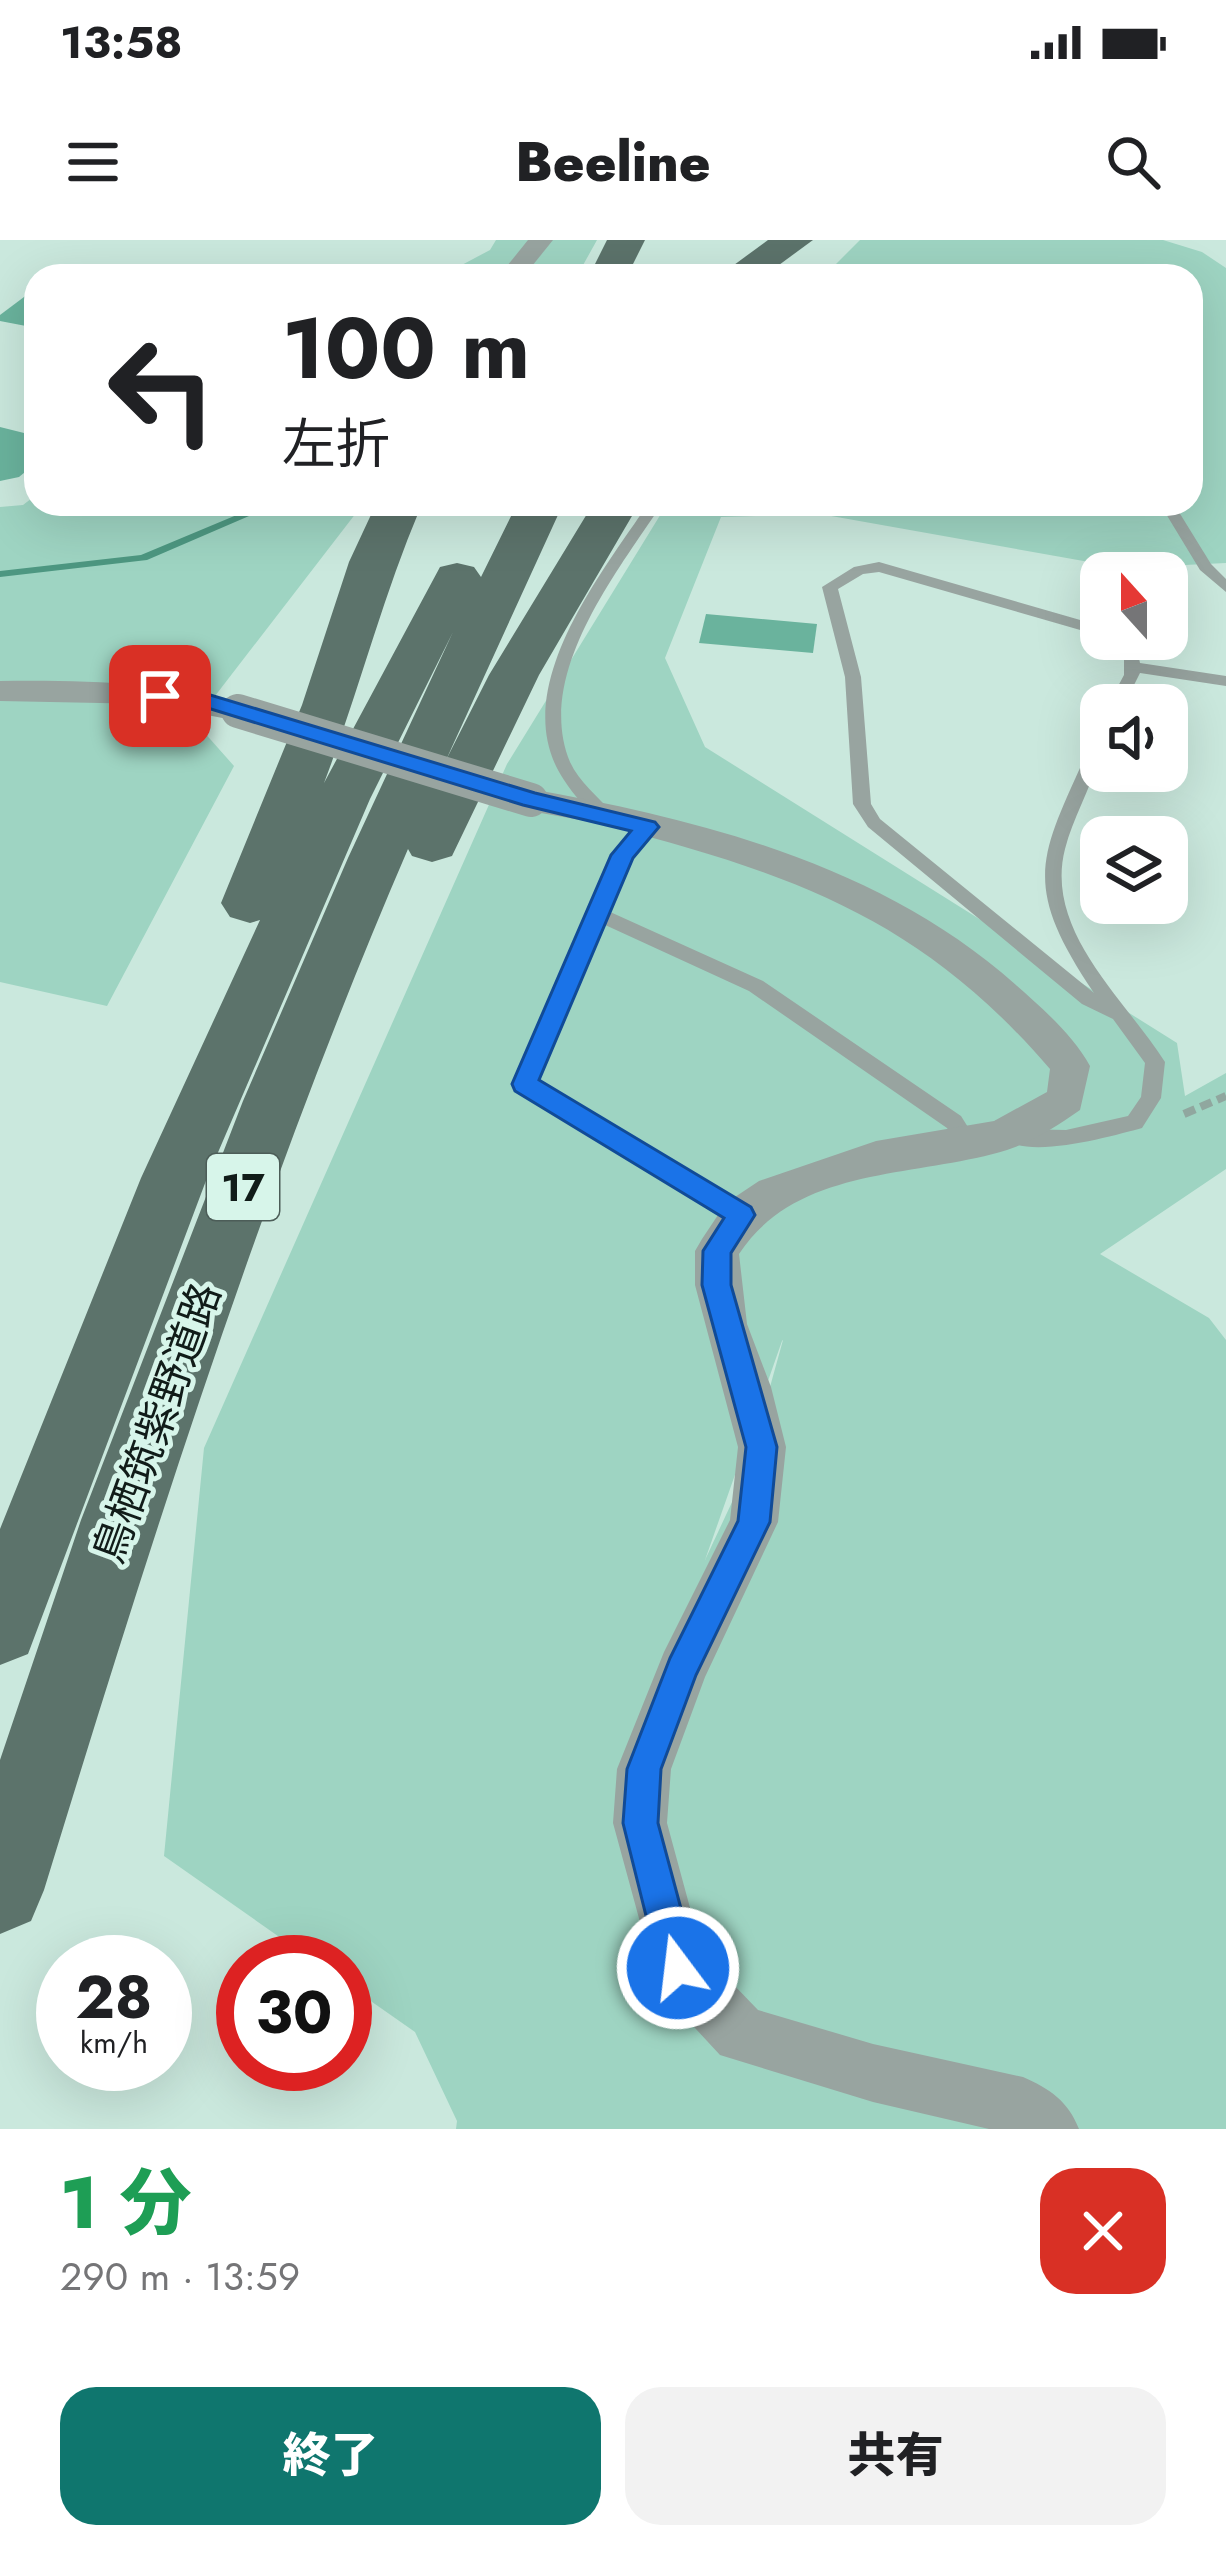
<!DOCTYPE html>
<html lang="ja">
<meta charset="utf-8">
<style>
body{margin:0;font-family:Jost,"Noto Sans JP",sans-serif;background:#f2f2f2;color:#202124;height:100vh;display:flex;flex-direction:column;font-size:45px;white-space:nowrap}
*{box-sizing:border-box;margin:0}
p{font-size:39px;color:#757577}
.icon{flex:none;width:66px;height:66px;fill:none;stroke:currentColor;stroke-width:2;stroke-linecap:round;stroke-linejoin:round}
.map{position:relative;height:1889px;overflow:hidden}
.side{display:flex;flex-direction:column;background:#fff;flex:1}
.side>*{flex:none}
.hud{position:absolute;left:24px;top:24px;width:1179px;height:252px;border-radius:36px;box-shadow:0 12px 48px #0002;background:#fff;color:#202124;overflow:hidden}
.needle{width:78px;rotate:339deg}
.buttons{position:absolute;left:1080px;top:312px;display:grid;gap:24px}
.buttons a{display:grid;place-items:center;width:108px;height:108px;border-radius:24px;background:#fff;box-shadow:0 12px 48px #0002;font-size:60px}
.speed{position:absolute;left:36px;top:1695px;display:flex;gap:24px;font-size:60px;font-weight:700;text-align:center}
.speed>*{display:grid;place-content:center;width:156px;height:156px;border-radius:50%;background:#fff;box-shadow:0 12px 48px #0002;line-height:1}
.speed small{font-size:30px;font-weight:400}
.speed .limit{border:18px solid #d22;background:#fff;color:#111}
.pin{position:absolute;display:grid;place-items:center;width:102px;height:102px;color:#fff;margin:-51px;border-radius:24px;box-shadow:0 6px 18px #0006}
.me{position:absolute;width:132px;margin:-66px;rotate:345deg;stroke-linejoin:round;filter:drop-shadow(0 0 9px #0008)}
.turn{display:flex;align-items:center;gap:42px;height:252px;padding:0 60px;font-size:54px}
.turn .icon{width:156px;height:156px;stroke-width:2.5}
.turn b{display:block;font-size:84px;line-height:102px}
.round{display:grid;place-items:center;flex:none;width:126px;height:126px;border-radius:36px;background:#f2f2f2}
.summary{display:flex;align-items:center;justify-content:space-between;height:204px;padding:0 60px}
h1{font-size:72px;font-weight:800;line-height:90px;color:#1e9e55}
.primary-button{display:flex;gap:24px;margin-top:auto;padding:24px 60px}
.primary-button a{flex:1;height:138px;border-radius:36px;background:#0f766e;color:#fff;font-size:48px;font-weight:800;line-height:138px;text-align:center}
.primary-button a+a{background:#f2f2f2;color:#202124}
.status{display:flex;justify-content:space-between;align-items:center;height:84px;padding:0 60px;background:#fff;direction:ltr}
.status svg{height:33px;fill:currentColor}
header{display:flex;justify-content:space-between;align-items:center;height:156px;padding:0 60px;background:#fff;font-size:54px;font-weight:800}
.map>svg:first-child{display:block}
.green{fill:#9ed4c2;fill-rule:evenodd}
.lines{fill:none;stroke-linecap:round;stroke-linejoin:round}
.stream{fill:#4d9781;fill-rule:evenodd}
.building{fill:#6ab39d}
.path{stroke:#90a79f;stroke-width:8;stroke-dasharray:12 6;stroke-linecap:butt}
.service{fill:#98a4a0;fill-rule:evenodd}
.minor{fill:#98a4a0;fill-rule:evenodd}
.primary{fill:#5c736b;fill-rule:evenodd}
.minor-bridge{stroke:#98a4a0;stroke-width:34}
.route{fill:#1a73e8;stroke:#114b97;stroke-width:3}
.labels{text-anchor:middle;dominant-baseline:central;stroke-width:10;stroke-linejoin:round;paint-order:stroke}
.shield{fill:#d7f5ea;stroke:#4c5d58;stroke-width:3}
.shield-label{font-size:39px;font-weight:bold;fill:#111c19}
.street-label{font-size:42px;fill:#111c19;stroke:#d7f5ea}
</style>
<div class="status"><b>13:58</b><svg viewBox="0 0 49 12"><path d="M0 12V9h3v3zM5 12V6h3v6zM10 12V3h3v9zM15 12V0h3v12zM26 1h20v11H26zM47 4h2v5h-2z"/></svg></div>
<header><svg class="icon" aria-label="menu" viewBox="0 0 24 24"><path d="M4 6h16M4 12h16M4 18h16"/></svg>Beeline<svg class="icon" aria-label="search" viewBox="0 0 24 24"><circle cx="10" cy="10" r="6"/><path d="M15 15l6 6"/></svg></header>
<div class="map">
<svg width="1226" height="1889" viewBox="0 0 1226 1889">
<rect width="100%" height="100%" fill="#cae8dd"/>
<!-- green -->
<g class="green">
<polygon points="496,0 597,0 577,36 441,36 490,10"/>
<path d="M860,0H1163L1202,12L1226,28V323L1123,328L820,274L721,277L665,418L705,507L1177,803L1185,856L1226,833V929L1100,1014L1209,1078L1226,1100V1889H456L457,1881L415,1792L345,1743V1722H315L164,1616L204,1208L507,524L667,264H1191V36H824ZM783,1100L747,1230L705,1320L782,1101Z"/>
<polygon points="36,255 36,264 363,264 195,482 234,526 107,766 0,742 0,267 23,265"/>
</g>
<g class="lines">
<!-- stream -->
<polygon class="stream" points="263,264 277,264 147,320 0,337 0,331 141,315"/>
</g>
<!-- building -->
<g class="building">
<polygon points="36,48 36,79 26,86 0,81 0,75"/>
<polygon points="0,187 36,196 36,223 19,237 0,241"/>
<polygon points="706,374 817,384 813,413 699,403"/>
</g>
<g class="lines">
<!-- path -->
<polyline class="path" points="1184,874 1226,856"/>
<!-- service -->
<g class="service">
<path d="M648,264H662C617,332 534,435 570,522C579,542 598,556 612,573L603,579C587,572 574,555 564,540C505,453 600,335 648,264Z"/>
<polygon points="1160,264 1174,264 1211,324 1226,339 1226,352 1200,330"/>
<path d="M879,322L1101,386V396L879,332L863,334L838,349L861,437L871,564L880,579L1094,753C1017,639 1042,615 1093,499L1101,494C1101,535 1075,569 1065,609C1044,691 1125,759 1165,822L1161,858L1142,888C1112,896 1025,921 1003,897L1013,889L1066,890L1128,876L1141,857L1145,823L1113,779L1082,764L868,587L853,564L845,437L822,347L854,327Z"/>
<polygon points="1106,399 1123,399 1138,414 1140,423 1226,436 1226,446 1140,433 1124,465 1108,465 1124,435 1124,418"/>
<polygon points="647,581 656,587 631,617 608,671 763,741 961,876 976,900 973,906 959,906 947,888 749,751 603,684 536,841 749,969 752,975 749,981 733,981 518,849 515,844 614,615 641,583"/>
</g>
<!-- minor -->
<g class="minor">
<polygon points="528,0 553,0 524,36 499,36"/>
<path d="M0,441C85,440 167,442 250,464L254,471L238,481L150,464L0,461Z"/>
<path d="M531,549C704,580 882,626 1016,745C1042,768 1073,795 1090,826L1080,870C1057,886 1034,901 1007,910C917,938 797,925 739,1014L747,1084L771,1147L786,1207L778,1282L705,1437L671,1529L667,1583L702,1712L758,1770L873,1804L1023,1837C1050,1849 1068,1861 1079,1889H989L873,1862L720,1815L658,1748L613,1583L617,1529L664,1412L730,1280L738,1207L695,1045V1011L702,999L726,963L759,941L876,901L994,881L1047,852L1050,829C921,679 795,635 609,586C579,578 548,576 519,568L514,560L519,552Z"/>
</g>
<!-- primary -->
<g class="primary">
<polygon points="607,0 645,0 627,36 589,36"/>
<polygon points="768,0 813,0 764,36 719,36"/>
<path d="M376,264H422C383,355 359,451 324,543L440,327L457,323L474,327L481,337L517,264H563L446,520L489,435L593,264H639L539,435L452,616L432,622L412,616L408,609C262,948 152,1298 44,1650L31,1681L0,1694V1520L81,1280L243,861L348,618L453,392L370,559L207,938L28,1414L0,1425V1289L141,938L260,680L250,683L230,677L221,663L302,465L349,322Z"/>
</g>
<!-- minor-bridge -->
<polyline class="minor-bridge" points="238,471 531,560"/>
</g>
<!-- route -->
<polygon class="route" points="160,449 207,454 535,553 655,582 659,587 633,618 539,840 751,967 755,975 731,1013 731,1045 777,1207 770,1282 696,1435 661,1529 658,1583 697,1728 691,1741 678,1747 665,1741 659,1728 623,1583 627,1529 670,1418 738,1281 746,1207 702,1045 703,1011 724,978 515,851 512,844 611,615 631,591 523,565 198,465 153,461 150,456"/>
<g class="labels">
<!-- shield labels -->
<rect class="shield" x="207" y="914" width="72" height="66" rx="9"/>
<g class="shield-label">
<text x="243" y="947">17</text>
</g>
<!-- street labels -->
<g class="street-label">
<text transform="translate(157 1183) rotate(-70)">鳥栖筑紫野道路</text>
</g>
</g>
</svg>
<div class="buttons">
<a><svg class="needle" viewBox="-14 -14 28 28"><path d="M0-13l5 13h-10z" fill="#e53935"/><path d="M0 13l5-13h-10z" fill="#757577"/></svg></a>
<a><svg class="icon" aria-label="sound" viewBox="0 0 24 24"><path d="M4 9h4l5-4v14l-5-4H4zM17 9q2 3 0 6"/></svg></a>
<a><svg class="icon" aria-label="layers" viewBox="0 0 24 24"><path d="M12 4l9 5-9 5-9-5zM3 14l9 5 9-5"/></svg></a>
</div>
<div class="speed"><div>28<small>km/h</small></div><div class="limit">30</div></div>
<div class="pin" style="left:160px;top:456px;background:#d93025"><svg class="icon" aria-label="arrive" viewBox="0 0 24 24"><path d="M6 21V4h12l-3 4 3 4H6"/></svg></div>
<svg class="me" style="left:678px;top:1728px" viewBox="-20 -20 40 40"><circle r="17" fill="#1a73e8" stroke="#fff" stroke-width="3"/><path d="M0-11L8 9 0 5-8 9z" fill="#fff"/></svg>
<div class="hud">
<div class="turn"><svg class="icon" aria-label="left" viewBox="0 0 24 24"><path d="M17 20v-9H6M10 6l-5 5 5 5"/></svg><div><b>100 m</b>左折</div></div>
</div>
</div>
<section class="side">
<div class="summary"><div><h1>1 分</h1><p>290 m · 13:59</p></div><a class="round" style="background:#d93025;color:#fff"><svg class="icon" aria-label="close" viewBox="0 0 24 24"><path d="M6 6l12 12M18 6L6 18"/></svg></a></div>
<div class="primary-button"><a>終了</a><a>共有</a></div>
</section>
